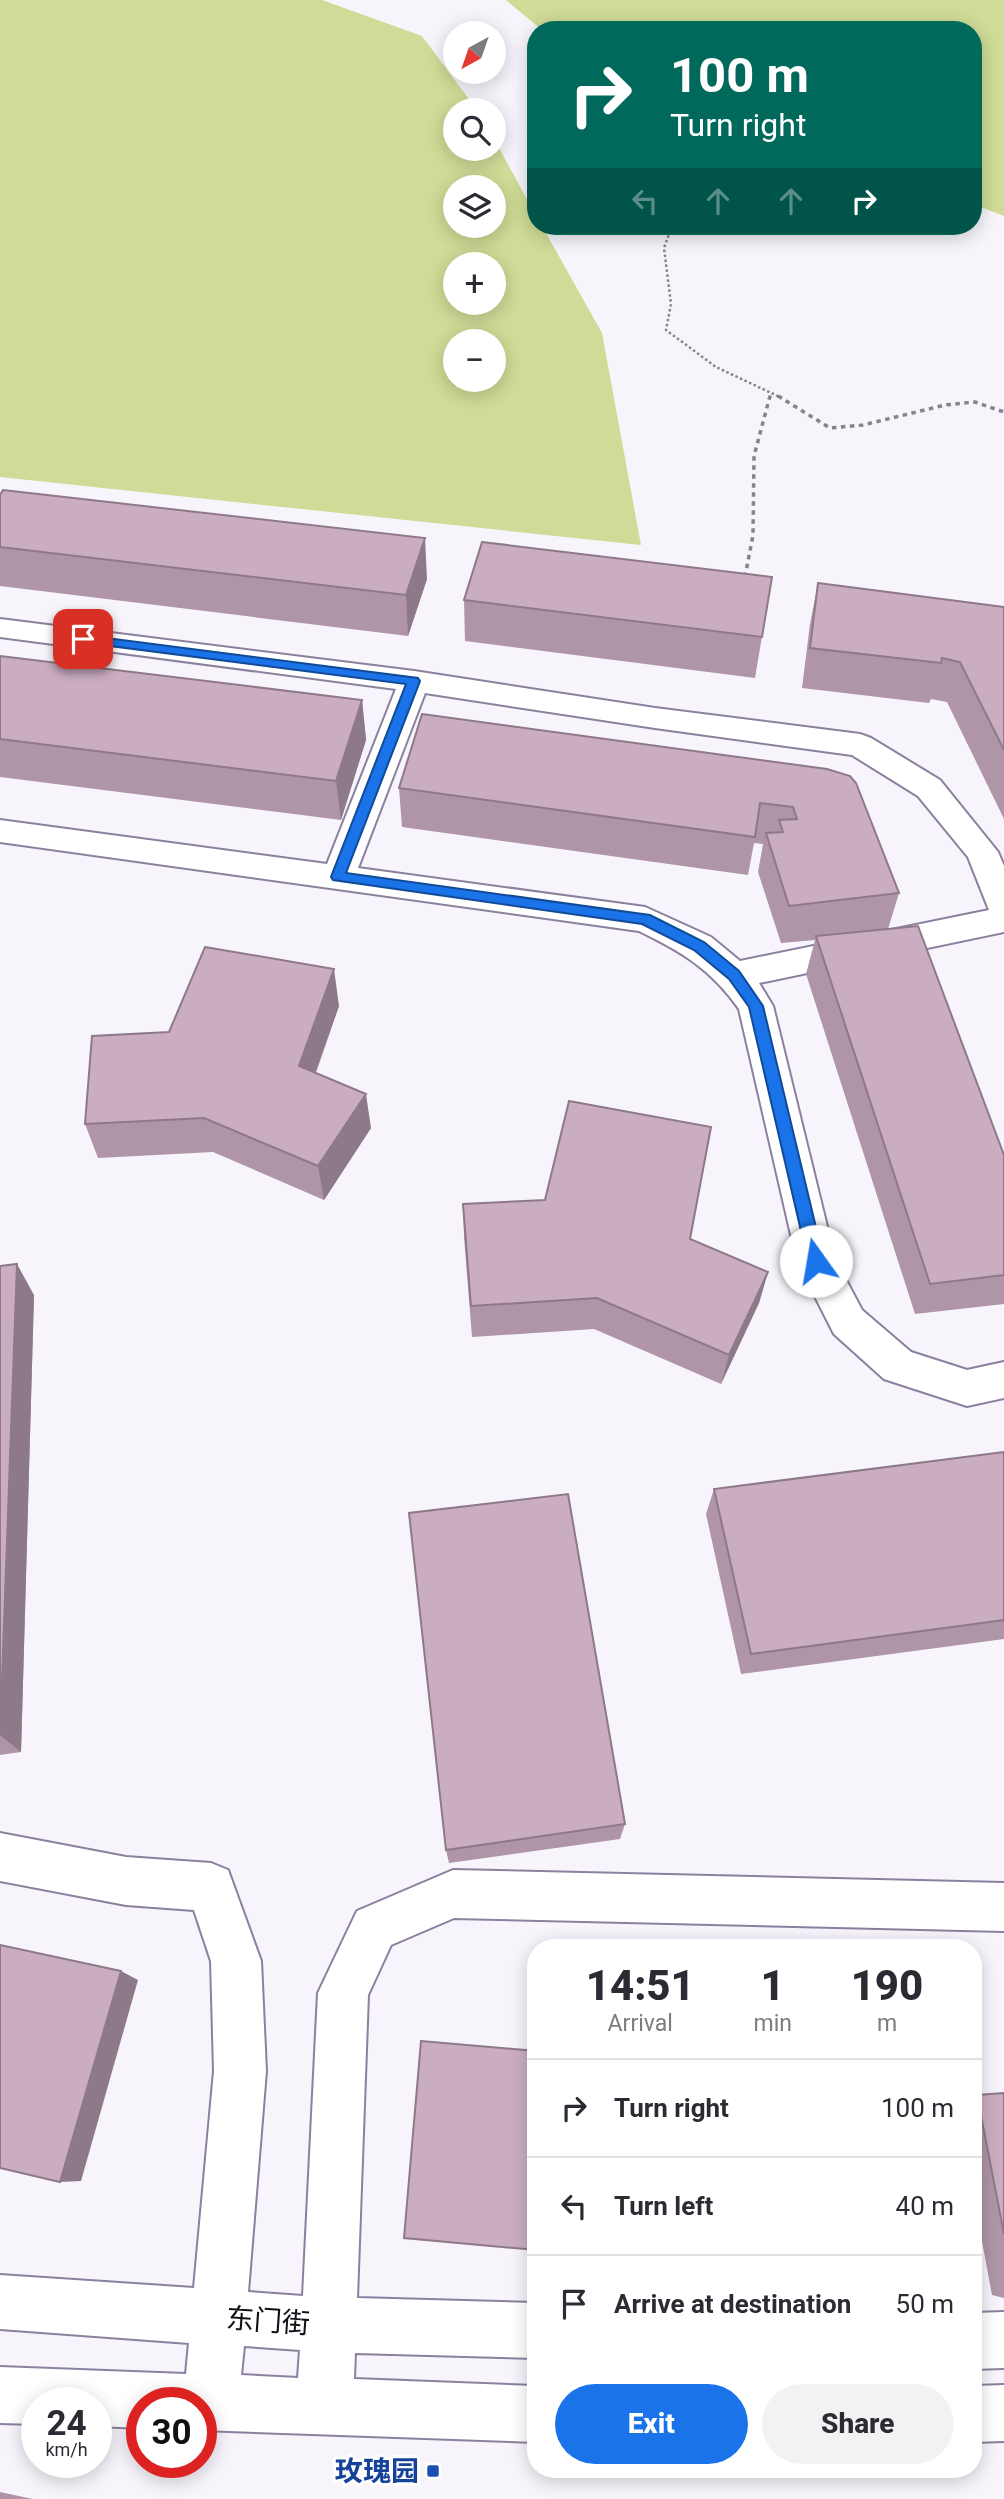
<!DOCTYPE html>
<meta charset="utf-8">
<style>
body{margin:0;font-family:Roboto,"Noto Sans SC",sans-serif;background:#f2f2f3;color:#2b2b33;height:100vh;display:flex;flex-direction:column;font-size:26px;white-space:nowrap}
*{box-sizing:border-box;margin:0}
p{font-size:23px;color:#7c7c81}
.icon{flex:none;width:38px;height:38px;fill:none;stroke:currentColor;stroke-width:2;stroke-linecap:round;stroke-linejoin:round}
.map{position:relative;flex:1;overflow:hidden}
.side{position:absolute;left:527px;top:1939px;width:455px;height:539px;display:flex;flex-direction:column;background:#fff;border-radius:28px;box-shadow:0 4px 18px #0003}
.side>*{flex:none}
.top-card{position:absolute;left:527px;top:21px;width:455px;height:214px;border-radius:28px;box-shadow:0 4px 18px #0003;background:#00695c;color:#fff;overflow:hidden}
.needle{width:46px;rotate:220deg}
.buttons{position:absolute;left:443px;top:21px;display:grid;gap:14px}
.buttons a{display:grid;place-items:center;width:63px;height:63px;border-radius:50%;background:#fff;box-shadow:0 4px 18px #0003;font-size:35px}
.speed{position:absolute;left:21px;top:2387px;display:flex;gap:14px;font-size:35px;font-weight:700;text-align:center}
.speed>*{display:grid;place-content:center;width:91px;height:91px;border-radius:50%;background:#fff;box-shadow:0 4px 18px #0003;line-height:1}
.speed small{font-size:18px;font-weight:400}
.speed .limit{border:10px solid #d22;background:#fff;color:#111}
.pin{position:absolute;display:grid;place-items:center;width:60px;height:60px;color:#fff;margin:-30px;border-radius:14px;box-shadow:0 4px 10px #0006}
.me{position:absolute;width:77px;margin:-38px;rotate:347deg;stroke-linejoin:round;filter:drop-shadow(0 0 5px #0008)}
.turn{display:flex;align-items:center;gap:24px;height:147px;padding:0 28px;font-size:32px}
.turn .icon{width:91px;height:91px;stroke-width:2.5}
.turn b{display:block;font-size:49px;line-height:60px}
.lanes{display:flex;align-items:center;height:66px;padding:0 28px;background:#0003;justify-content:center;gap:35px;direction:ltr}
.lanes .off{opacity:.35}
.eta{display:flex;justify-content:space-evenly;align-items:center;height:119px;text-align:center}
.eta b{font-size:42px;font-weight:800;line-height:49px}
.cta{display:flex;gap:14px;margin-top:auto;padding:14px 28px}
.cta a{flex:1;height:80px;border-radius:42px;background:#1a73e8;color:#fff;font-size:28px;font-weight:800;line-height:80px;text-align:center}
.cta a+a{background:#f2f2f3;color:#2b2b33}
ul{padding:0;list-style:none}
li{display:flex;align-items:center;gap:21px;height:98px;padding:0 28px;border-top:2px solid #e1e1e2}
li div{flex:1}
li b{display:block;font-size:26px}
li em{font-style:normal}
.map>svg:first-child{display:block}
.green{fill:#cfdb96;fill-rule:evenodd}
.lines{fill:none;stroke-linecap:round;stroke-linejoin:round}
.minor-casing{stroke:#8b819f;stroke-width:4}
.path-far1{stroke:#85838b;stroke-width:2.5;stroke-dasharray:2.5 2.5;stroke-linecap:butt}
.path{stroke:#85838b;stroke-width:3.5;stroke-dasharray:4.5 4.5;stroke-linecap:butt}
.minor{fill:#fff;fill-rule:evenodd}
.wall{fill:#af95a7}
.shaded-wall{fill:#8e7988}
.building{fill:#cbadc2;stroke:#8e7988;stroke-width:2}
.route{fill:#1a73e8;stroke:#114b97;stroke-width:2}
.transit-dot{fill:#1a4fb4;stroke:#fff;stroke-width:2.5}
.labels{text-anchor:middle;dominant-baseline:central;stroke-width:6;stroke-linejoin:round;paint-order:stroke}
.near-street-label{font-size:28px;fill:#110e18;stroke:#fff}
.near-transit-label{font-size:28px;font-weight:bold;fill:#164399;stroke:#fff;text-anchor:end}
</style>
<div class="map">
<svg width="1004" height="2499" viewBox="0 0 1004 2499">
<rect width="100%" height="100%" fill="#f7f5fb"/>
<!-- green -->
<g class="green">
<path d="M0,0H322L422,36L477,110H455V149H494V139L535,214L536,226H542L602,333L641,545L0,477ZM455,187H494V226H455ZM455,264H494V303H455ZM455,341H494V380H455Z"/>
<polygon points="506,0 1004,0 1004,216 973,204 973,30 542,30"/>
</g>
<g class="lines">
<defs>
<g id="minor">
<path d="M0,619L414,671L655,708L860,734L871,738L940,780L998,852L1004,866V932L759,983L773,1006L835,1259L862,1310L911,1352L967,1370L1004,1362V1398L967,1406L884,1379L834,1334L797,1261L739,1009C711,969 682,952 639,931L0,842V820L327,864L396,689L0,637ZM425,693L655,728L852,755L918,796L968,857L989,910L740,961L711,937L645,907L358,868Z"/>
<path d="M0,1833L126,1857L211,1863L228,1870L261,1961L266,2071L248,2292L303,2296L318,1993L357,1911L453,1870L1004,1883V1931L454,1918L391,1945L368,1995L357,2298L536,2303V2358L355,2353L354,2379L536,2386V2442L201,2430V2403H142V2428L96,2426V2403H37V2424L0,2423V2367L186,2374L189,2343L0,2329V2275L194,2288L214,2071L211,1961L194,1910L126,1905L0,1881ZM244,2346L300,2350L298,2378L241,2375Z"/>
<polygon points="1004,2312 1004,2368 973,2369 973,2313"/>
<polygon points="1004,2385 1004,2441 973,2442 973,2386"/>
</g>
</defs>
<!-- minor casing -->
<use href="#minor" class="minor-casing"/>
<!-- path-far1 -->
<g class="path-far1">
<polyline points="672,226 664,248 671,304 666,330 716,367 782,398"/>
<polyline points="770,398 771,393"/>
</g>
<!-- path -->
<g class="path">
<polyline points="778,396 830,428 863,425 945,405 975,402 1004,412"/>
<polyline points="745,577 753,535 754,456 770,396"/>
</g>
<!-- minor -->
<use href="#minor" class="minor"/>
</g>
<!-- wall -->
<g class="wall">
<polygon points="0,495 427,579 408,636 0,586"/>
<polygon points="772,577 755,678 465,641 464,600"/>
<polygon points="818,583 1004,607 1004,819 947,702 931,699 929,703 802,688 810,624"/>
<polygon points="0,656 362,700 366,740 341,820 0,777"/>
<polygon points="827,769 899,893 888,929 1004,1155 1004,1304 915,1314 806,974 815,940 781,943 758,872 763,844 754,843 748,875 402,827 399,788"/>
<polygon points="339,1006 316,1073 371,1128 324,1200 213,1152 98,1158 85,1124 169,1032"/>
<polygon points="463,1204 690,1239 768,1272 759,1303 721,1384 594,1329 472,1337 464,1237"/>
<polygon points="0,1266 34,1295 21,1752 0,1755"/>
<polygon points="1004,1452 1004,1639 741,1674 706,1514 714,1489"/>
<polygon points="625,1824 620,1839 449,1863 446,1850"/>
<polygon points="1004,2093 1004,2298 992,2295 973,2193 973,2096"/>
<polygon points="0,2492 33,2499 0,2499"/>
</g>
<!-- shaded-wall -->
<g class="shaded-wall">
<polygon points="425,538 427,579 408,636 406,595"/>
<polygon points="362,700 366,740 341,820 336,781"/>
<polygon points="334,969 339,1006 305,1101 299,1066"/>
<polygon points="366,1094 371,1128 324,1200 318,1166"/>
<polygon points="17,1264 34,1295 21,1752 0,1735"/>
<polygon points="768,1272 759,1303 721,1384 729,1355"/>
<polygon points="121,1971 138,1980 81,2181 60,2182"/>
</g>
<!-- building -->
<g class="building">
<polygon points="3,490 425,538 406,595 0,547 0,495"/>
<polygon points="482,542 772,577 762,637 464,600"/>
<polygon points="818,583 1004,607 1004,750 960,662 942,658 941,663 810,648"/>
<polygon points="0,656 362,700 336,781 0,739"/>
<polygon points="422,714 827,769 850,776 856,783 899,893 789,906 766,833 783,832 779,820 797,819 793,807 760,803 755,837 399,788"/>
<polygon points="918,926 1004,1155 1004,1275 930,1284 816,936"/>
<polygon points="205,947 334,969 299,1066 366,1094 318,1166 204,1118 85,1124 92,1036 169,1032"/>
<polygon points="569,1101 711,1127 690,1239 768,1272 729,1355 597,1298 471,1306 463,1204 545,1200"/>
<polygon points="17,1264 0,1735 0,1266"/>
<polygon points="1004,1452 1004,1620 751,1654 714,1489"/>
<polygon points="568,1494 625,1824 446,1850 409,1513"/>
<polygon points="0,1945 121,1971 60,2182 0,2168"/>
<polygon points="421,2041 536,2051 536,2250 404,2238"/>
<polygon points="1004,2093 1004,2234 977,2095"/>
</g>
<!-- route -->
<polygon class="route" points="83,635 418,678 420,681 346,873 650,915 704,942 739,971 763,1006 824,1261 822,1266 811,1266 808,1261 749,1007 729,979 694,950 642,924 333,880 331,877 406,684 79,642 79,636"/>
<!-- markers -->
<rect class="transit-dot" x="426" y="2464" width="14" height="14" rx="3.5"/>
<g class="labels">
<!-- near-street labels -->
<g class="near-street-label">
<text transform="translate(268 2321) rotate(4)">东门街</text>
</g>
<!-- near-transit labels -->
<g class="near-transit-label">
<text x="419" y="2471">玫瑰园</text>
</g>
</g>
</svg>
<div class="buttons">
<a><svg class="needle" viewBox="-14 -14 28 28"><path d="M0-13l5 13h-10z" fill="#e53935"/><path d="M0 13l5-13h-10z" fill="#7c7c81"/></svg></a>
<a><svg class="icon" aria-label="search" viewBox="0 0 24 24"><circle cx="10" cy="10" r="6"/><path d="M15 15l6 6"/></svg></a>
<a><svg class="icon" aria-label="layers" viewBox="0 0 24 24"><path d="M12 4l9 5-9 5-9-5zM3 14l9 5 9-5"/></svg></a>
<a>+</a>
<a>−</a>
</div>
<div class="speed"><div>24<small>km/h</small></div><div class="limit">30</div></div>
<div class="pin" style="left:83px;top:639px;background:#d93025"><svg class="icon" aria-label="arrive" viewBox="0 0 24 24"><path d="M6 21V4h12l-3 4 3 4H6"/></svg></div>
<svg class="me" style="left:816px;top:1261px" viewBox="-20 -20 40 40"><circle r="19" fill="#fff"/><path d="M0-13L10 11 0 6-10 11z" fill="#1a73e8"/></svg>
<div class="top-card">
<div class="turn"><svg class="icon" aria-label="right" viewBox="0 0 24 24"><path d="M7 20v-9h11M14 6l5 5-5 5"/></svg><div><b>100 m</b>Turn right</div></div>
<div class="lanes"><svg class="icon off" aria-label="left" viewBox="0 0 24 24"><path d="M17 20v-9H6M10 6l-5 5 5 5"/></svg><svg class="icon off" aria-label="ahead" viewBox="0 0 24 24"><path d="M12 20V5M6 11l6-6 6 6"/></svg><svg class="icon off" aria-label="ahead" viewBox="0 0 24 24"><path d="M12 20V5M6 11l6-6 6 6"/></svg><svg class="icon" aria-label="right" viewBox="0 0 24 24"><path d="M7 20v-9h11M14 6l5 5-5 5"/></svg></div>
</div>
<section class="side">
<div class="eta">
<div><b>14:51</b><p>Arrival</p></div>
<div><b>1</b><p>min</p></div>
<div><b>190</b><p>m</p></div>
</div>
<ul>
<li><svg class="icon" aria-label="right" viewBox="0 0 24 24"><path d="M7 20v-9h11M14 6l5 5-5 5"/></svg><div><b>Turn right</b></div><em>100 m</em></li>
<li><svg class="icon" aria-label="left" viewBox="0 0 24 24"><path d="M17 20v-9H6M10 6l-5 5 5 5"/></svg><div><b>Turn left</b></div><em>40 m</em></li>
<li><svg class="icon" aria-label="arrive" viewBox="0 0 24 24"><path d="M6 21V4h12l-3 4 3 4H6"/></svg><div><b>Arrive at destination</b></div><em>50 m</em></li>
</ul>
<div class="cta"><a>Exit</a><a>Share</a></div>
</section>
</div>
